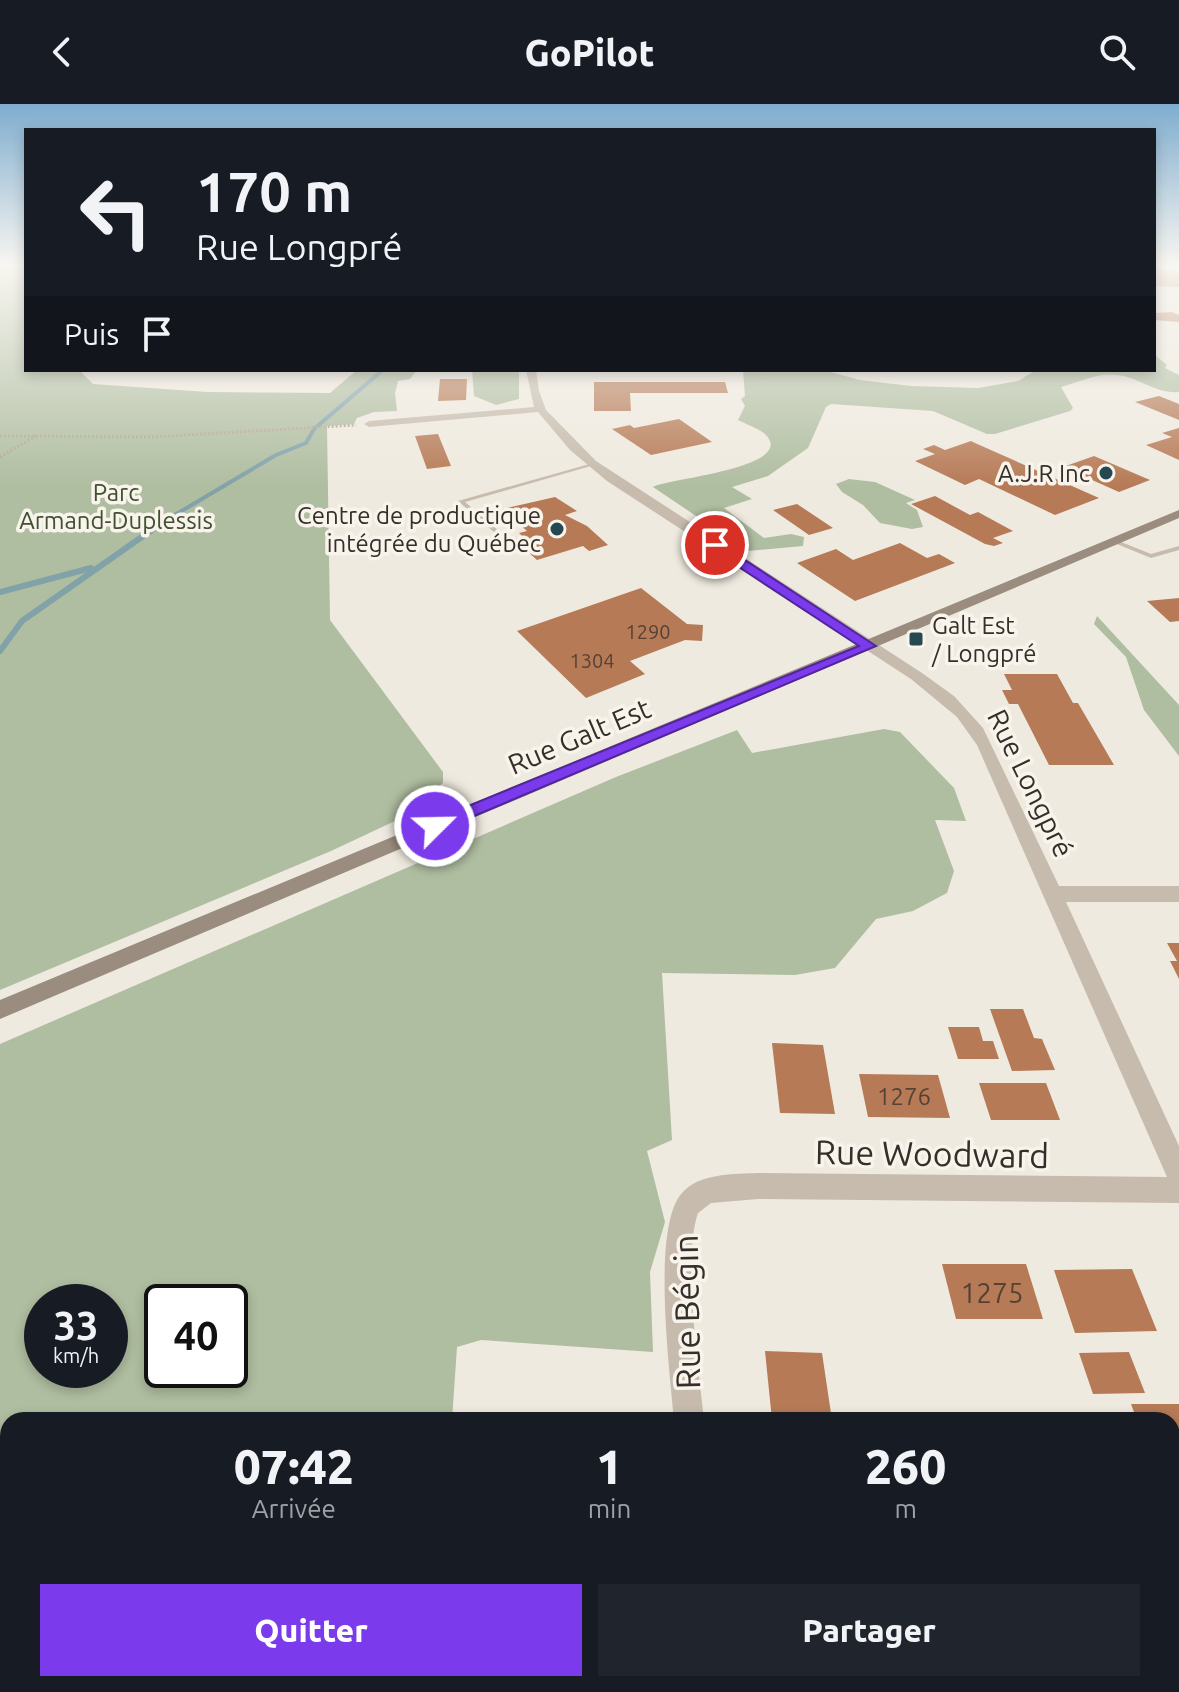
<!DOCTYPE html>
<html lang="fr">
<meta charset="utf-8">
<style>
body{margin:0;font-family:Ubuntu,sans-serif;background:#20242c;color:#f1f3f6;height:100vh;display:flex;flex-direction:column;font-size:30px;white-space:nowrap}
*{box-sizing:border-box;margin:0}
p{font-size:26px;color:#9ea1a6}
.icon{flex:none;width:44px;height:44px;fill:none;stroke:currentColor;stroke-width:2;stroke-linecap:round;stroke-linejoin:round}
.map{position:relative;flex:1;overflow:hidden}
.side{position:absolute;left:0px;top:1308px;width:1180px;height:280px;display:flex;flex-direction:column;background:#171b24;border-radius:24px 24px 0 0;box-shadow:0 4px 12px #0003}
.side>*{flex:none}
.top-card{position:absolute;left:24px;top:24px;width:1132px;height:244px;border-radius:0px;box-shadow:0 4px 12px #0003;background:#171b24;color:#f1f3f6;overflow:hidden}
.speed{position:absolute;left:24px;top:1180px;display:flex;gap:16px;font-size:40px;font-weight:700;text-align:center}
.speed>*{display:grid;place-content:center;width:104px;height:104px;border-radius:50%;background:#171b24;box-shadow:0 4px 12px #0003;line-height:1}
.speed small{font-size:20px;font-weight:400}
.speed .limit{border:4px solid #111;border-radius:12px;background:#fff;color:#111}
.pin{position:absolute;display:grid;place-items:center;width:68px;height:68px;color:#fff;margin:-34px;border:4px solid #fff;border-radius:50%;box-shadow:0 2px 8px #0007}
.me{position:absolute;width:88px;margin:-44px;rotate:67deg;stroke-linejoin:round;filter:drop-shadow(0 0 6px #0008)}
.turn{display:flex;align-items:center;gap:28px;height:168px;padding:0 40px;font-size:36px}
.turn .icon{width:104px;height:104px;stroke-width:2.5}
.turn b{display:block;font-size:56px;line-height:68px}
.then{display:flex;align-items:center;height:76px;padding:0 40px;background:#0003;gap:16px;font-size:30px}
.eta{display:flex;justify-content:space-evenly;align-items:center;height:136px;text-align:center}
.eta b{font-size:48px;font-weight:800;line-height:56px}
.cta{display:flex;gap:16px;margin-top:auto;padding:16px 40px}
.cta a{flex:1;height:92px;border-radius:0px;background:#7c3aed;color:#fff;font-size:32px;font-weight:800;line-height:92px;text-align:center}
.cta a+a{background:#20242c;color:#f1f3f6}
header{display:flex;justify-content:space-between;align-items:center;height:104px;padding:0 40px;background:#171b24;font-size:36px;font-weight:800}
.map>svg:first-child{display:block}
.green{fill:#afbda0;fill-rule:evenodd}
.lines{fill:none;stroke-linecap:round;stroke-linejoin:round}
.stream-far2{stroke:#81a2a9;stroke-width:3}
.stream-far1{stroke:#81a2a9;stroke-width:4}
.stream{stroke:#81a2a9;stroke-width:6}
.building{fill:#b67a56}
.path{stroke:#b2a696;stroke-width:3;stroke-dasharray:2 2;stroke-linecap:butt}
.lane{fill:#c6bbac;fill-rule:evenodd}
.street{fill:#c6bbac;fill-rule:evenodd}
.secondary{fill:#9a8c7e;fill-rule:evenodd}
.route{fill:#7c3aed;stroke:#51269a;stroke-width:2}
.poi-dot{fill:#254851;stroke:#f8f3eb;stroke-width:3}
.labels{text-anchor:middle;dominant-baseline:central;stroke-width:7;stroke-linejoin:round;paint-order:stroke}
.far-number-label{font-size:20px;fill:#554235}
.far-poi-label{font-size:24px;fill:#352f2a;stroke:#f8f3eb;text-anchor:end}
.far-park-label{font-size:24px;fill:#405031;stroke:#f8f3eb}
.number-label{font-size:24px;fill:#554235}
.street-label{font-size:28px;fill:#352f2a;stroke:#f8f3eb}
.near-number-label{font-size:28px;fill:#554235}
.near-street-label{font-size:34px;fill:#352f2a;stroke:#f8f3eb}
</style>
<header><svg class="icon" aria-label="back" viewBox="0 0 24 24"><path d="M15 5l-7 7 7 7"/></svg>GoPilot<svg class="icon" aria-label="search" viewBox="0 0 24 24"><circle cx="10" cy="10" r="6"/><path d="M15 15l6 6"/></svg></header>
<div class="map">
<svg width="1179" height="1588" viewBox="0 0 1179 1588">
<rect width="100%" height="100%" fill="#efeadf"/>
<!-- green -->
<g class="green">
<polygon points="0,160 26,160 26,266 79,266 93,280 207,288 330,289 357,266 417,266 410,275 398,277 395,289 397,307 374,308 357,314 354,320 327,322 330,516 443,668 443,679 397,716 331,747 0,886"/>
<path d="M1154,250L1167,261L1165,264L1179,271V288C1156,290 1140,274 1118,271C1100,268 1078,278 1061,283L1073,304L1070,307L995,330H987L933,307L831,300L826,303L808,344L768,372L732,383L752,395L724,404L764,434L791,430L804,433L803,442L748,447L653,383C664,375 797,364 766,331C760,325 746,320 738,316L745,302L741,295L745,292L743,266H823L860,276L911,282L978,284L1018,277L1036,266H1154Z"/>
<polygon points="472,266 519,266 519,295 496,301 474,292"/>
<polygon points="849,375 875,378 915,396 906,399 917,406 923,423 912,425 880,419 863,401 842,388 836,380"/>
<polygon points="1097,512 1179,601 1179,652 1144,606 1126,553 1094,520"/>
<path d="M884,625L900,628L954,684L966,717L935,716L954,767L947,789L913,807L876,815L835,864L795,871L662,869L672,1036L647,1047L665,1118L650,1168L653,1248L481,1236L457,1243L452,1316H8V1580H435L434,1588H0V940L616,673L737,626L752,649ZM42,1198H110V1266H42ZM162,1198H230V1266H162Z"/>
</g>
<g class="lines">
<!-- stream-far2 -->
<polyline class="stream-far2" points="375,273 383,266"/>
<!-- stream-far1 -->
<polyline class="stream-far1" points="163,418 276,351 306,339 314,325 377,271"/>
<!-- stream -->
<g class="stream">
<polyline points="0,488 91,464"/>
<polyline points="0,547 22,517 166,416"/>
</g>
</g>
<!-- building -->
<g class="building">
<polygon points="1154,165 1179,168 1179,183 1154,182"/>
<polygon points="1172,208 1179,211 1179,218 1154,216 1154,209"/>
<polygon points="440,275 467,275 466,296 438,297"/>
<polygon points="594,278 725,278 728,289 630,289 631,307 594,307"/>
<polygon points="1159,292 1179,300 1179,316 1135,298"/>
<polygon points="679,315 712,338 651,351 612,325 630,321 634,324"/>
<polygon points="1179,324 1179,356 1146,341 1172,333 1162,329"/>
<polygon points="438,330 451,362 427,365 415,332"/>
<polygon points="971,337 975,339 1099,394 1055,411 979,375 965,381 915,357 935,350 923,345 934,341 945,346"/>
<polygon points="1094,352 1150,376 1119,388 1063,363"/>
<polygon points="935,392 970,411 978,408 1013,427 993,434 1003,439 994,442 985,440 911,400"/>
<polygon points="555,393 577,407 565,411 587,422 608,441 589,447 583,442 537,456 514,435 523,433 519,429 527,427 502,405"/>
<polygon points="797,400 833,424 809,431 773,406"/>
<polygon points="900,439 927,454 939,450 955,459 855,497 797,459 836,445 853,456"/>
<polygon points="641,484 687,520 703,521 702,537 685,536 630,557 645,570 586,594 517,527"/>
<polygon points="1179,494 1179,517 1170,518 1147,497"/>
<polygon points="1004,570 1057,570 1073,599 1078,599 1114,661 1049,661 1018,600 1009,600 1002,586 1012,586"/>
<polygon points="1167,839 1179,839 1179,875 1170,857 1177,857"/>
<polygon points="990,905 1023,905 1034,934 1042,935 1055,966 1012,967"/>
<polygon points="948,923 979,923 983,937 993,937 999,955 958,955"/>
<polygon points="772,939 823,941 835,1010 780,1009"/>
<polygon points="859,970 938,971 950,1014 868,1013"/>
<polygon points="979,979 1046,979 1060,1016 991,1016"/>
<polygon points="942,1160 1026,1160 1043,1215 956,1215"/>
<polygon points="1132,1165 1157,1227 1075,1229 1054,1166"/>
<polygon points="765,1247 822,1249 832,1316 772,1316"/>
<polygon points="1129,1248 1145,1289 1093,1290 1079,1249"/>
<polygon points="1131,1300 1179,1300 1179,1431 1172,1413 1172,1316 1137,1316"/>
<rect x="498" y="1580" width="86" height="8"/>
<polygon points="806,1580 887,1580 888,1588 807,1588"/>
</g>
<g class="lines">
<!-- path -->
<g class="path">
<polyline points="0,332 151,333 356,321"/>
<polyline points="0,353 37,331"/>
</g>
<!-- lane -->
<g class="lane">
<polygon points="593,359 598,360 465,398 506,433 506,435 502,435 458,397"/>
<polygon points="1112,436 1116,436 1151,450 1179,442 1179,446 1151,454 1112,438"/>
</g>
<!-- street -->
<g class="street">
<path d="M526,266H536L539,287L546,306L596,357L922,569L954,592L983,624L1059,782H1179V798H1066L1179,1042V1099L758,1095L711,1099L698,1109C682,1155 699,1265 704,1316H674C670,1269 651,1123 682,1089C699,1069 734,1070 758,1069L1167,1073L977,641L957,613L911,575L607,377L570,346L538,308L369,323L364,320L369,317L534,303Z"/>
<polygon points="687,1580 723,1580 724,1588 688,1588"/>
</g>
<!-- secondary -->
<polygon class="secondary" points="1179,406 1179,414 0,915 0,896"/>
</g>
<!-- sky -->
<linearGradient id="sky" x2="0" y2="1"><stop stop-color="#7fadcf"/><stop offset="0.42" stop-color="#f8f6f1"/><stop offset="1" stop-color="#f8f6f1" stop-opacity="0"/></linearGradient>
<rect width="1179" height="383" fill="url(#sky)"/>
<!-- route -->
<polygon class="route" points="710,439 719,439 876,542 441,726 429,726 427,722 429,718 859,542 710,444"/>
<!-- markers -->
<g class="poi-dot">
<circle cx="1106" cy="369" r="8"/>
<circle cx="557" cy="425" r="8"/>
<rect x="908" y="527" width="16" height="16" rx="4"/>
</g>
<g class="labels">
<!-- far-number labels -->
<g class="far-number-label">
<text x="648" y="527">1290</text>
<text x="592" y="556">1304</text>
</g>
<!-- far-poi labels -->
<g class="far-poi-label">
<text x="1090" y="369">A.J.R Inc</text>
<text x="541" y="411">Centre de productique<tspan x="541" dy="28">intégrée du Québec</tspan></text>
<text x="932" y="521" text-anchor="start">Galt Est<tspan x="932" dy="28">/ Longpré</tspan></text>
</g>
<!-- far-park labels -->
<g class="far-park-label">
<text x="116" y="388">Parc<tspan x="116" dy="28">Armand-Duplessis</tspan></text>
</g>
<!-- number labels -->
<g class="number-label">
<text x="904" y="992">1276</text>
</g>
<!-- street labels -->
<g class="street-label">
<text transform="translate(579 632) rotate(-23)">Rue Galt Est</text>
<text transform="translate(1031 679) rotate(64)">Rue Longpré</text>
</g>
<!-- near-number labels -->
<g class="near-number-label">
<text x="992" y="1188">1275</text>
</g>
<!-- near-street labels -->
<g class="near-street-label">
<text transform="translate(932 1049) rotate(1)">Rue Woodward</text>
<text transform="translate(686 1208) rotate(-91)">Rue Bégin</text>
</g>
</g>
</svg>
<div class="speed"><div>33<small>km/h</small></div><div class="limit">40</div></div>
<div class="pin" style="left:715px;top:441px;background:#d93025"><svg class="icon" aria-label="arrive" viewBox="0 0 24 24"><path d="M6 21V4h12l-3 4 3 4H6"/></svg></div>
<svg class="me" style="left:435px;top:722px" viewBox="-20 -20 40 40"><circle r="17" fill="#7c3aed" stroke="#fff" stroke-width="3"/><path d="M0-11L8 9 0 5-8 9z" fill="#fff"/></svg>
<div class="top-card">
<div class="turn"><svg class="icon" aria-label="left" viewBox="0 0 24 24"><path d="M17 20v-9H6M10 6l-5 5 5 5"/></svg><div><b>170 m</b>Rue Longpré</div></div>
<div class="then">Puis<svg class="icon" aria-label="arrive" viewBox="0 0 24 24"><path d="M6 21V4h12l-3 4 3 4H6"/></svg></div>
</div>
<section class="side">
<div class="eta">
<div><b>07:42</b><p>Arrivée</p></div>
<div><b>1</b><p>min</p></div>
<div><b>260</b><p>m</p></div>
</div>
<div class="cta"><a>Quitter</a><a>Partager</a></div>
</section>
</div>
